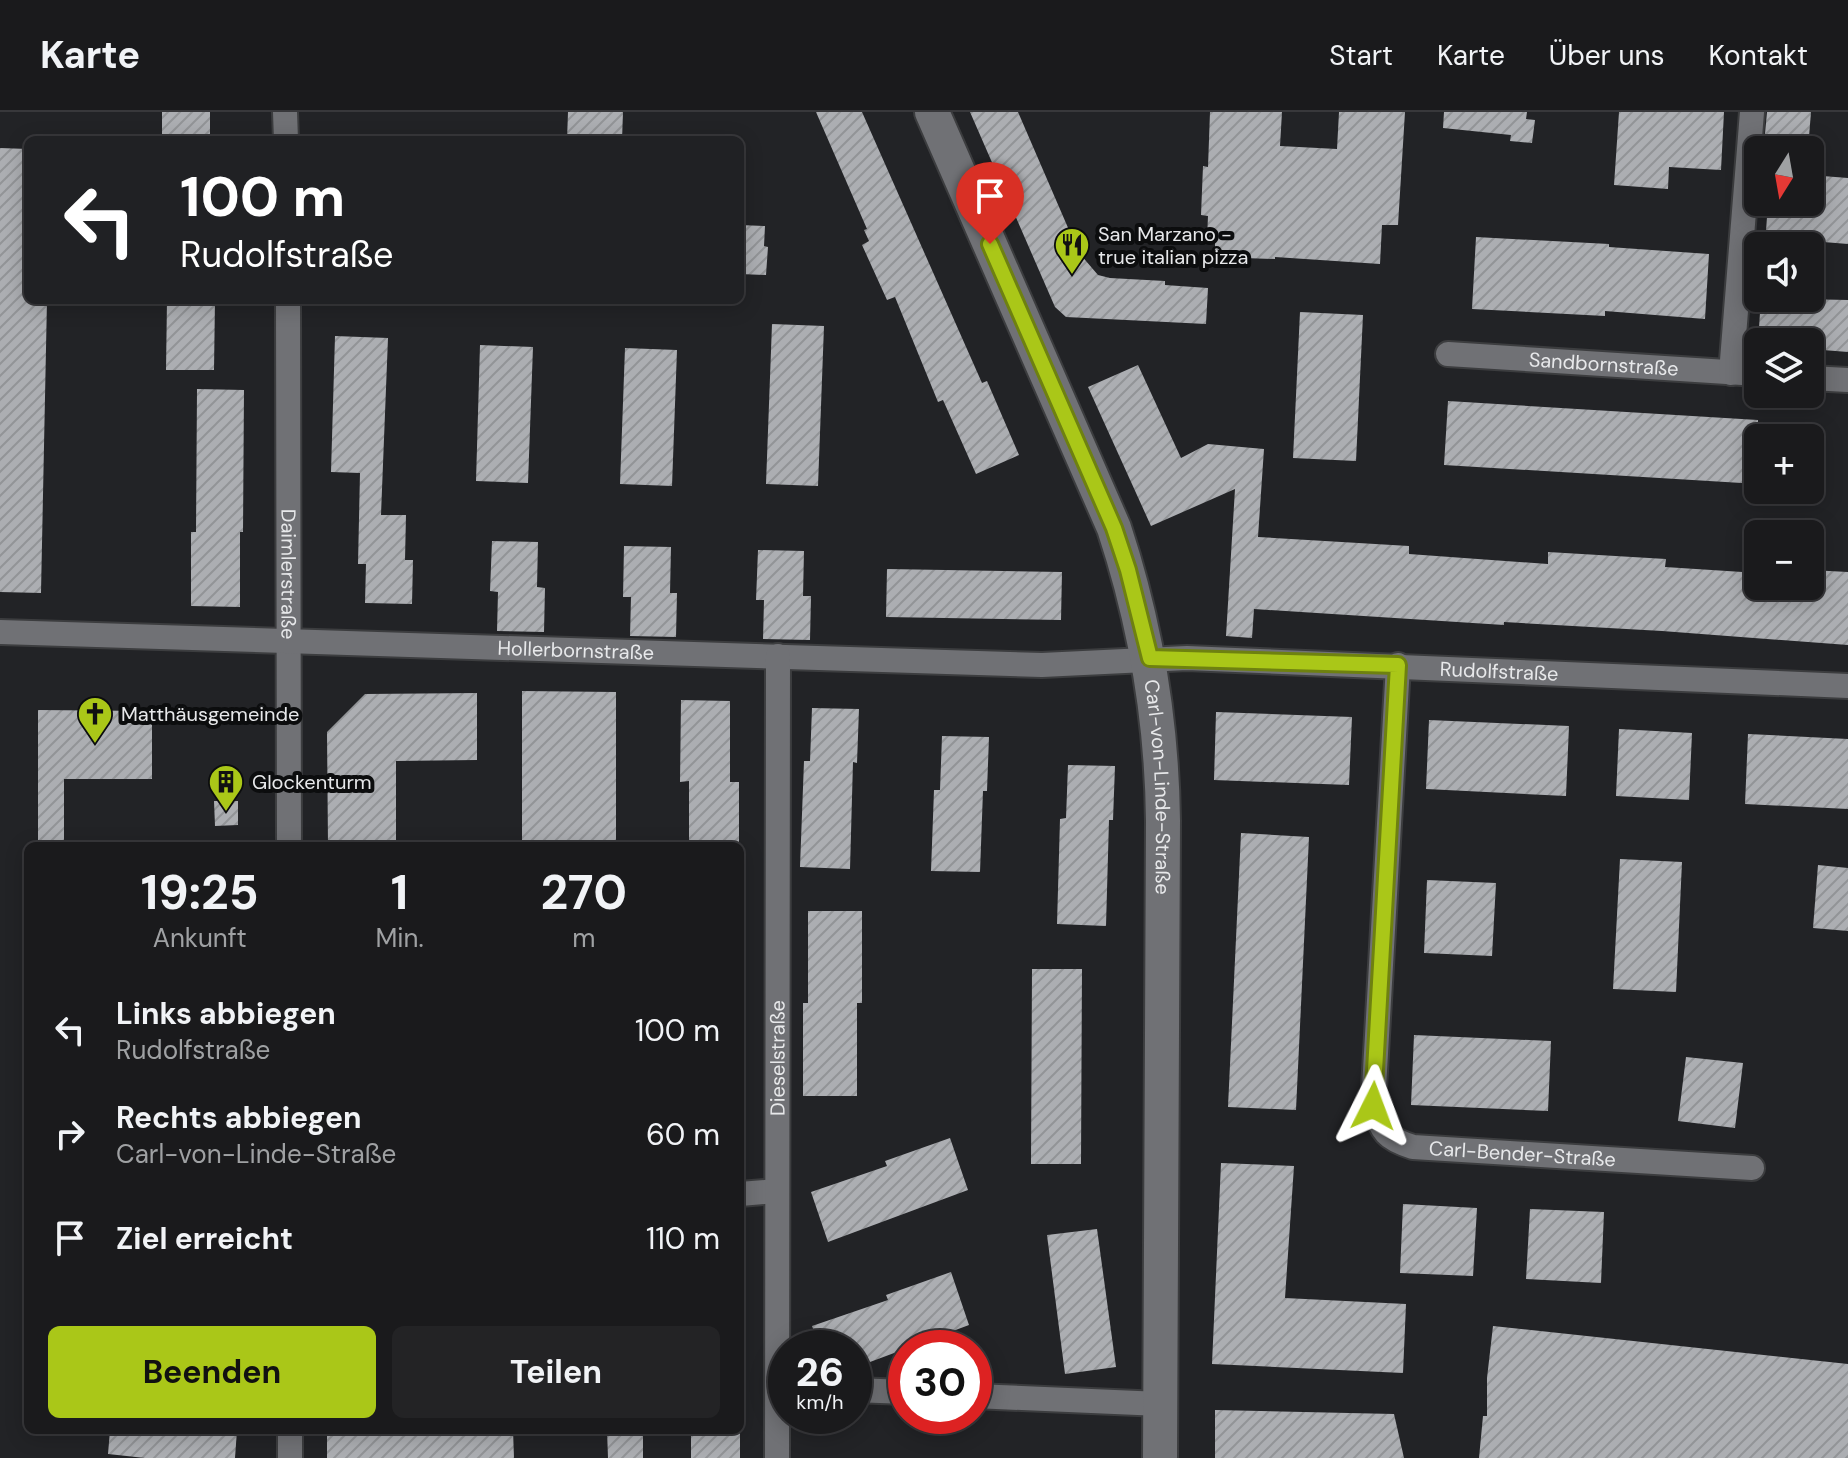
<!DOCTYPE html>
<html lang="de">
<meta charset="utf-8">
<style>
body{margin:0;font-family:"DM Sans",sans-serif;background:#232325;color:#f1f3f6;height:100vh;display:flex;flex-direction:column;font-size:30px;white-space:nowrap}
*{box-sizing:border-box;margin:0}
p{font-size:26px;color:#9fa1a3}
.icon{flex:none;width:44px;height:44px;fill:none;stroke:currentColor;stroke-width:2;stroke-linecap:round;stroke-linejoin:round}
.map{position:relative;flex:1;overflow:hidden}
.drawer{position:absolute;left:24px;top:730px;width:720px;height:592px;display:flex;flex-direction:column;background:#1a1a1c;border-radius:12px;box-shadow:0 4px 20px #0003,0 0 0 2px #38383b}
.drawer>*{flex:none}
.hud{position:absolute;left:24px;top:24px;width:720px;height:168px;border-radius:12px;box-shadow:0 4px 20px #0003,0 0 0 2px #38383b;background:#202124;color:#fff;overflow:hidden}
.needle{width:52px;rotate:191deg}
.tools{position:absolute;left:1744px;top:24px;display:grid;gap:16px}
.tools a{display:grid;place-items:center;width:80px;height:80px;border-radius:12px;background:#1a1a1c;box-shadow:0 4px 20px #0003,0 0 0 2px #38383b;font-size:40px}
.speed{position:absolute;left:768px;top:1218px;display:flex;gap:16px;font-size:40px;font-weight:700;text-align:center}
.speed>*{display:grid;place-content:center;width:104px;height:104px;border-radius:50%;background:#1a1a1c;box-shadow:0 4px 20px #0003,0 0 0 2px #38383b;line-height:1}
.speed small{font-size:20px;font-weight:400}
.speed .limit{border:12px solid #d22;background:#fff;color:#111}
.pin{position:absolute;display:grid;place-items:center;width:68px;height:68px;color:#fff;margin:-82px -34px;border-radius:50% 50% 50% 0;rotate:-45deg;box-shadow:0 0 8px #0007}
.pin .icon{rotate:45deg}
.me{position:absolute;width:88px;margin:-44px;rotate:3deg;stroke-linejoin:round;filter:drop-shadow(0 0 6px #0008)}
.turn{display:flex;align-items:center;gap:28px;height:168px;padding:0 24px;font-size:36px}
.turn .icon{width:104px;height:104px;stroke-width:2.5}
.turn b{display:block;font-size:56px;line-height:68px}
.eta{display:flex;justify-content:space-evenly;align-items:center;height:136px;text-align:center}
.eta b{font-size:48px;font-weight:700;line-height:56px}
.primary-button{display:flex;gap:16px;margin-top:auto;padding:16px 24px}
.primary-button a{flex:1;height:92px;border-radius:12px;background:#aac718;color:#111;font-size:32px;font-weight:700;line-height:92px;text-align:center}
.primary-button a+a{background:#232325;color:#f1f3f6}
ul{padding:0;list-style:none}
li{display:flex;align-items:center;gap:24px;height:104px;padding:0 24px}
li div{flex:1}
li b{display:block;font-size:30px}
li em{font-style:normal}
header{display:flex;align-items:center;gap:48px;box-sizing:border-box;height:112px;padding:0 40px;background:#1a1a1c;border-bottom:2px solid #38383b}
header strong{font-size:38px}
nav{display:flex;gap:44px;margin-inline-start:auto;font-size:28px}
.map>svg:first-child{display:block}
.building{fill:url(#building-hatch)}
.lines{fill:none;stroke-linecap:round;stroke-linejoin:round}
.street-casing{stroke:#3c3d3f;stroke-width:28}
.secondary-casing{stroke:#3c3d3f;stroke-width:38}
.street{stroke:#707175;stroke-width:24}
.secondary{stroke:#707175;stroke-width:34}
.route-casing{stroke:#6e8110;stroke-width:20}
.route{stroke:#aac718;stroke-width:14}
.labels{text-anchor:middle;dominant-baseline:central;stroke-width:8;stroke-linejoin:round;paint-order:stroke}
.poi-label{font-size:20px;fill:#e7e8ea;stroke:#0c0d0e;text-anchor:start}
.street-label{font-size:20px;fill:#e7e8ea;stroke:#0c0d0e}
</style>
<header>
<strong>Karte</strong>
<nav><a>Start</a><a>Karte</a><a>Über uns</a><a>Kontakt</a></nav>
</header>
<div class="map">
<svg width="1848" height="1346" viewBox="0 0 1848 1346">
<defs>
<pattern id="building-hatch" width="6" height="6" patternUnits="userSpaceOnUse" patternTransform="scale(2)"><rect width="6" height="6" fill="#acaeb2"/><path d="M-1 1l2-2M0 6l6-6M5 7l2-2" fill="none" stroke="#929497"/></pattern>
</defs>
<rect width="100%" height="100%" fill="#222326"/>
<!-- building -->
<g class="building">
<rect x="162" y="0" width="48" height="28"/>
<polygon points="568,0 623,0 622,28 567,28"/>
<polygon points="816,0 862,0 982,271 987,269 1019,343 976,362 943,288 938,290 895,185 887,188 862,133 869,129 864,118 867,117"/>
<polygon points="970,0 1018,0 1072,125 1080,142 1098,163 1110,166 1165,169 1165,173 1208,176 1206,212 1066,205 1055,195"/>
<polygon points="1210,0 1282,0 1280,34 1337,37 1339,0 1405,0 1398,113 1382,113 1380,152 1275,145 1275,147 1215,145 1215,126 1207,126 1208,104 1201,103 1203,54 1208,55"/>
<polygon points="1444,0 1527,0 1526,7 1535,8 1532,31 1510,29 1511,23 1443,16"/>
<polygon points="1619,0 1724,0 1721,58 1669,55 1668,77 1614,73"/>
<polygon points="1767,0 1811,0 1808,37 1764,32"/>
<polygon points="0,36 28,37 28,188 47,188 41,481 0,480"/>
<polygon points="1810,63 1848,66 1848,132 1811,129 1810,134 1765,134 1768,90 1810,90"/>
<polygon points="740,113 765,114 764,134 768,135 766,163 740,162"/>
<polygon points="1476,125 1609,132 1609,135 1709,142 1705,207 1605,199 1605,204 1472,197"/>
<polygon points="1761,186 1848,188 1848,240 1810,237 1810,230 1758,230"/>
<polygon points="167,188 215,188 214,258 166,258"/>
<polygon points="1300,200 1363,203 1356,349 1293,346"/>
<polygon points="772,212 824,214 818,374 766,372"/>
<polygon points="335,224 388,226 381,403 406,403 405,448 413,448 412,492 365,491 366,452 358,452 360,361 331,360"/>
<polygon points="480,233 533,235 528,371 476,369"/>
<polygon points="625,236 677,238 672,374 620,372"/>
<polygon points="1138,253 1181,346 1208,332 1264,337 1258,425 1409,434 1409,442 1548,452 1548,440 1666,447 1665,455 1758,461 1758,474 1810,474 1810,458 1848,460 1848,533 1662,519 1504,510 1504,513 1254,497 1252,526 1226,524 1235,377 1151,414 1088,275"/>
<polygon points="197,277 244,278 243,420 240,420 240,495 191,494 191,420 196,420"/>
<polygon points="1448,289 1758,308 1758,372 1444,353"/>
<polygon points="492,429 538,430 537,475 545,476 544,520 497,519 498,480 490,479"/>
<polygon points="624,434 671,435 670,481 677,481 676,525 630,524 631,485 623,485"/>
<polygon points="758,438 804,439 803,484 811,484 810,528 763,527 764,488 756,488"/>
<polygon points="887,457 1062,460 1061,508 886,505"/>
<polygon points="522,579 616,580 616,734 522,734"/>
<polygon points="477,581 477,648 396,649 396,728 386,728 386,734 328,734 327,620 365,582"/>
<polygon points="681,588 730,589 730,670 739,670 739,733 689,733 689,669 680,670"/>
<polygon points="812,596 859,597 857,651 853,650 850,757 800,755 804,649 810,649"/>
<polygon points="38,598 152,599 152,667 64,667 64,734 38,734"/>
<polygon points="1216,600 1352,605 1349,673 1214,668"/>
<polygon points="1429,608 1569,614 1566,684 1426,677"/>
<polygon points="1619,617 1692,621 1689,688 1616,684"/>
<polygon points="1748,622 1848,627 1848,697 1745,692"/>
<polygon points="942,624 989,625 987,679 983,679 980,760 931,759 934,678 940,678"/>
<polygon points="1068,653 1115,654 1113,708 1109,708 1106,814 1057,812 1060,707 1066,706"/>
<polygon points="214,689 238,689 238,713 215,714"/>
<polygon points="1241,721 1309,725 1296,998 1228,995"/>
<polygon points="1620,747 1682,750 1676,880 1613,877"/>
<polygon points="1818,753 1848,756 1848,819 1813,816"/>
<polygon points="1427,768 1496,771 1492,844 1424,841"/>
<polygon points="808,799 862,799 862,891 857,891 857,984 803,984 803,891 808,891"/>
<polygon points="1032,857 1082,857 1081,1052 1031,1052"/>
<polygon points="1414,923 1551,929 1548,999 1411,993"/>
<polygon points="1686,945 1743,951 1735,1016 1678,1009"/>
<polygon points="950,1026 968,1078 828,1130 811,1080 887,1054 885,1049"/>
<polygon points="1221,1051 1294,1054 1285,1186 1406,1192 1403,1261 1212,1252"/>
<polygon points="1403,1092 1477,1096 1473,1164 1400,1161"/>
<polygon points="1530,1097 1604,1100 1601,1171 1526,1167"/>
<polygon points="1097,1117 1116,1255 1065,1262 1047,1123"/>
<polygon points="951,1160 969,1213 854,1256 854,1236 820,1236 812,1214 888,1188 886,1183"/>
<polygon points="1493,1214 1848,1252 1848,1346 1479,1346 1483,1304 1487,1304 1487,1266"/>
<polygon points="1215,1298 1394,1302 1404,1346 1215,1346"/>
<polygon points="110,1318 237,1318 235,1346 145,1346 108,1342"/>
<polygon points="327,1318 513,1318 514,1346 327,1346"/>
<polygon points="607,1318 643,1318 643,1346 608,1346"/>
<rect x="691" y="1318" width="49" height="28"/>
</g>
<g class="lines">
<defs>
<g id="street">
<polyline points="285,0 286,28"/>
<path id="s1" d="M288,188L289,734"/>
<path id="s2" d="M1448,242L1758,262"/>
<polyline points="1731,261 1752,0"/>
<polyline points="1810,266 1848,268"/>
<path id="s3" d="M0,520L1042,553L1187,546L1848,574"/>
<path id="s4" d="M1398,553L1373,994C1383,1020 1385,1026 1413,1035L1752,1056"/>
<polyline points="740,1082 776,1079"/>
<polyline points="854,1278 906,1280"/>
<polyline points="974,1284 1161,1292"/>
<polyline points="290,1318 290,1346"/>
<path id="s5" d="M777,1346L778,544"/>
</g>
<g id="secondary">
<path id="s6" d="M932,0L1114,416C1146,513 1162,608 1163,709L1160,1346"/>
</g>
</defs>
<!-- street casing -->
<use href="#street" class="street-casing"/>
<!-- secondary casing -->
<use href="#secondary" class="secondary-casing"/>
<!-- street -->
<use href="#street" class="street"/>
<!-- secondary -->
<use href="#secondary" class="secondary"/>
</g>
<g class="lines">
<defs>
<polyline id="route" points="990,132 1114,416 1128,458 1150,546 1398,553 1373,994"/>
</defs>
<!-- route casing -->
<use href="#route" class="route-casing"/>
<!-- route -->
<use href="#route" class="route"/>
</g>
<!-- icons -->
<defs>
<symbol id="restaurant-pin" viewBox="-11 -11 22 30"><path d="M0 17L-7.5 6A9.5 9.5 0 1 1 7.5 6Z" fill="#aac718" stroke="#0c0d0e"/><path d="M-5-6h1v4h1v-4h1v4h1v-4h1v5L-1.5 .5V6h-2V.5L-5-1ZM5-6V6H3V1.5H1.5Q1.5-4 5-6Z" fill="#111"/></symbol>
<symbol id="church-pin" viewBox="-11 -11 22 30"><path d="M0 17L-7.5 6A9.5 9.5 0 1 1 7.5 6Z" fill="#aac718" stroke="#0c0d0e"/><path d="M-1.2-6h2.4v3.5h3.3v2.4h-3.3V6h-2.4V-.1h-3.3v-2.4h3.3Z" fill="#111"/></symbol>
<symbol id="building-pin" viewBox="-11 -11 22 30"><path d="M0 17L-7.5 6A9.5 9.5 0 1 1 7.5 6Z" fill="#aac718" stroke="#0c0d0e"/><path d="M-4-6H4V6H1V3H-1V6H-4ZM-2.5-4.3h1.7v1.8h-1.7ZM.8-4.3h1.7v1.8H.8ZM-2.5-1h1.7V.8h-1.7ZM.8-1h1.7V.8H.8Z" fill="#111"/></symbol>
</defs>
<g fill-rule="evenodd">
<use href="#restaurant-pin" x="1052" y="113" width="40" height="54"/>
<use href="#church-pin" x="75" y="582" width="40" height="54"/>
<use href="#building-pin" x="206" y="650" width="40" height="54"/>
</g>
<g class="labels">
<!-- poi labels -->
<g class="poi-label">
<text x="1098" y="122">San Marzano -<tspan x="1098" dy="23">true italian pizza</tspan></text>
<text x="121" y="602">Matthäusgemeinde</text>
<text x="252" y="670">Glockenturm</text>
</g>
<!-- street labels -->
<g class="street-label">
<text stroke="none"><textPath href="#s2" startOffset="156">Sandbornstraße</textPath></text>
<text stroke="none"><textPath href="#s1" startOffset="274">Daimlerstraße</textPath></text>
<text stroke="none"><textPath href="#s3" startOffset="576">Hollerbornstraße</textPath></text>
<text stroke="none"><textPath href="#s3" startOffset="1500">Rudolfstraße</textPath></text>
<text stroke="none"><textPath href="#s6" startOffset="718">Carl-von-Linde-Straße</textPath></text>
<text stroke="none"><textPath href="#s5" startOffset="400">Dieselstraße</textPath></text>
<text stroke="none"><textPath href="#s4" startOffset="612">Carl-Bender-Straße</textPath></text>
</g>
</g>
</svg>
<div class="tools">
<a><svg class="needle" viewBox="-14 -14 28 28"><path d="M0-13l5 13h-10z" fill="#e53935"/><path d="M0 13l5-13h-10z" fill="#9fa1a3"/></svg></a>
<a><svg class="icon" aria-label="sound" viewBox="0 0 24 24"><path d="M4 9h4l5-4v14l-5-4H4zM17 9q2 3 0 6"/></svg></a>
<a><svg class="icon" aria-label="layers" viewBox="0 0 24 24"><path d="M12 4l9 5-9 5-9-5zM3 14l9 5 9-5"/></svg></a>
<a>+</a>
<a>−</a>
</div>
<div class="speed"><div>26<small>km/h</small></div><div class="limit">30</div></div>
<div class="pin" style="left:990px;top:132px;background:#d93025"><svg class="icon" aria-label="arrive" viewBox="0 0 24 24"><path d="M6 21V4h12l-3 4 3 4H6"/></svg></div>
<svg class="me" style="left:1373px;top:994px" viewBox="-20 -20 40 40"><path d="M0-17L14 15 0 8-14 15z" fill="#aac718" stroke="#fff" stroke-width="4"/></svg>
<div class="hud">
<div class="turn"><svg class="icon" aria-label="left" viewBox="0 0 24 24"><path d="M17 20v-9H6M10 6l-5 5 5 5"/></svg><div><b>100 m</b>Rudolfstraße</div></div>
</div>
<section class="drawer">
<div class="eta">
<div><b>19:25</b><p>Ankunft</p></div>
<div><b>1</b><p>Min.</p></div>
<div><b>270</b><p>m</p></div>
</div>
<ul>
<li><svg class="icon" aria-label="left" viewBox="0 0 24 24"><path d="M17 20v-9H6M10 6l-5 5 5 5"/></svg><div><b>Links abbiegen</b><p>Rudolfstraße</p></div><em>100 m</em></li>
<li><svg class="icon" aria-label="right" viewBox="0 0 24 24"><path d="M7 20v-9h11M14 6l5 5-5 5"/></svg><div><b>Rechts abbiegen</b><p>Carl-von-Linde-Straße</p></div><em>60 m</em></li>
<li><svg class="icon" aria-label="arrive" viewBox="0 0 24 24"><path d="M6 21V4h12l-3 4 3 4H6"/></svg><div><b>Ziel erreicht</b></div><em>110 m</em></li>
</ul>
<div class="primary-button"><a>Beenden</a><a>Teilen</a></div>
</section>
</div>
